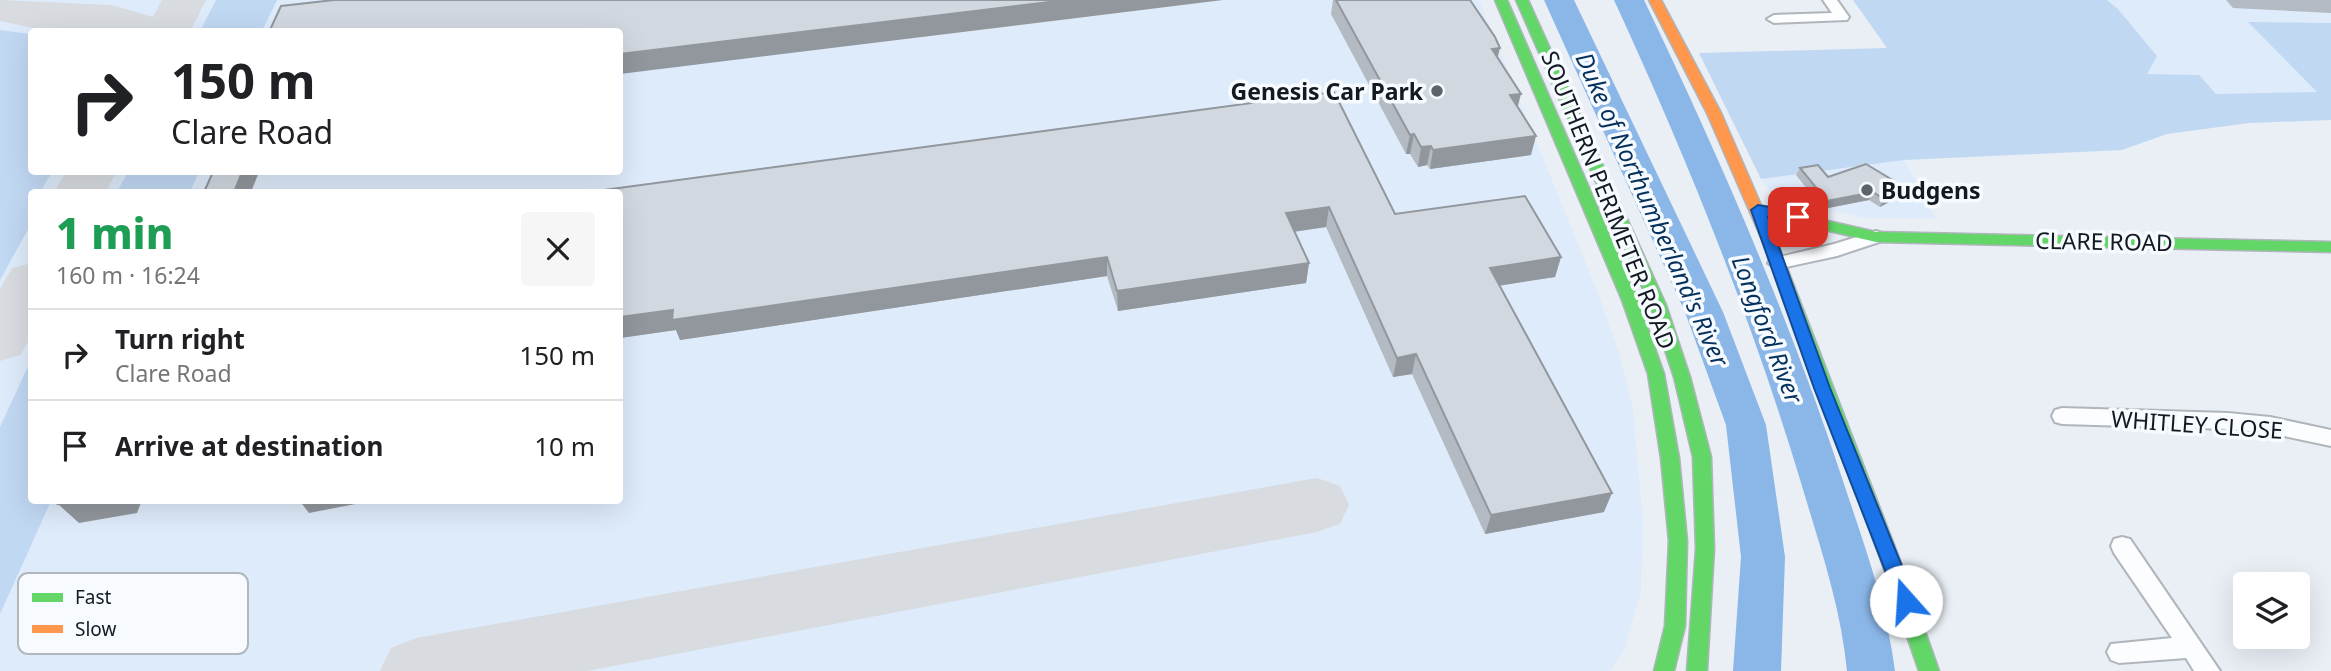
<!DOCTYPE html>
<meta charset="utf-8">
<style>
body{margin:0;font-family:"Noto Sans",sans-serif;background:#f6f6f6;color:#202124;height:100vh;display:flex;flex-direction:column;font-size:26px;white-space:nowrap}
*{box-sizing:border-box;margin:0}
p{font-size:23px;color:#757577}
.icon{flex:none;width:38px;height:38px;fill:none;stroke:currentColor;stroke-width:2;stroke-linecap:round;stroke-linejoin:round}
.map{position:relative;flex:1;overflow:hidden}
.details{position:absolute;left:28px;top:189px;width:595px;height:315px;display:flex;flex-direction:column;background:#fff;border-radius:7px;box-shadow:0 7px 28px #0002}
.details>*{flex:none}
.top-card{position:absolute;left:28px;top:28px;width:595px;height:147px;border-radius:7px;box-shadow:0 7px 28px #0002;background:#fff;color:#202124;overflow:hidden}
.controls{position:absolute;left:2233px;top:572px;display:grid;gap:14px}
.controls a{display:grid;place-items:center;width:77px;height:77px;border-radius:7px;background:#fff;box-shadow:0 7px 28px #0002;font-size:35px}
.pin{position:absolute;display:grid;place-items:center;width:60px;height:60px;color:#fff;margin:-30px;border-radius:14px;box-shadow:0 4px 10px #0006}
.me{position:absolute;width:77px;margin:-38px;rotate:341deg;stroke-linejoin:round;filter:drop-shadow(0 0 5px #0008)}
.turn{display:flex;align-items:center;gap:24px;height:147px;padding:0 28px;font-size:32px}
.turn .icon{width:91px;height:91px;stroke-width:2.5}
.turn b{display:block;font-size:49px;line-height:60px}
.round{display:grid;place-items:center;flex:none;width:74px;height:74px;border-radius:7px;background:#f6f6f6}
.summary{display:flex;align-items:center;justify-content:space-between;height:119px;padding:0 28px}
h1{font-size:42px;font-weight:800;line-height:52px;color:#1e9e55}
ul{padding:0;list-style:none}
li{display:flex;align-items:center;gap:21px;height:91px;padding:0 28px;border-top:2px solid #e0e0e0}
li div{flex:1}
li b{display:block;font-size:26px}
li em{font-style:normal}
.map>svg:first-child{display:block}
.built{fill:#deebfa;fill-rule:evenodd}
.green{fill:#c1d8f3}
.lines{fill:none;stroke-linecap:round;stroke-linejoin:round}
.river{fill:#8ab6e8;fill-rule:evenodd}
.taxiway{fill:#d8dce0;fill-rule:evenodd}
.street-casing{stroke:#afb5bb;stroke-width:4}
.fast-casing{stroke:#afb5bb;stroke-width:3}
.slow-casing{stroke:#afb5bb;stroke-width:3}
.street{fill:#fcfdfe;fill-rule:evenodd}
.fast{fill:#63d668;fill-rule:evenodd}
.slow{fill:#ff974d;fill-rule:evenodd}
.wall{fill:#b4bac1}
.shaded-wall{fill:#92979d}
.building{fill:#d1d8e0;stroke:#92979d;stroke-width:2}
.route{fill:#1a73e8;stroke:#114b97;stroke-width:2}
.poi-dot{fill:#5d646b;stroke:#f7fbff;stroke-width:2.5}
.labels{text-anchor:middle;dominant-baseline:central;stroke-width:7;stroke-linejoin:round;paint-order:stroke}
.poi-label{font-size:23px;font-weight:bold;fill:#121920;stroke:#f7fbff;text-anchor:end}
.street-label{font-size:23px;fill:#121920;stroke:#f7fbff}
.water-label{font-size:24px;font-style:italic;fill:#04305c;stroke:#f7fbff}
.key{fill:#f7fbff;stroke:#b2b7bc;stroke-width:2}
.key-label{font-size:19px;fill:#121920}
</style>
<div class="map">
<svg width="2331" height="671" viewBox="0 0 2331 671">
<rect width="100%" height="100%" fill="#e9eff5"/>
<!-- built -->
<g class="built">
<path d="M0,0H1479L1599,296L1619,353L1633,409L1643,524L1641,591L1625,647L1611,671H0ZM32,32H620V172H32ZM32,192H620V500H32Z"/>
<polygon points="2107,0 2331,0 2331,23 2249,23 2319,92 2216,94 2198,75 2146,74 2156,55 2118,9"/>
<polygon points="1904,160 1937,219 1865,218 1775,197 1761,179"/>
</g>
<!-- green -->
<g class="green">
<polygon points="216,0 277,0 262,31 200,31"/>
<polygon points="1853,0 2107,0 2118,9 2157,56 2147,74 2199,75 2216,94 2317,92 2248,22 2331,23 2331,120 2249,123 2167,134 2122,150 1904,160 1761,179 1699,53 1887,48"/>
<polygon points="0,30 31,34 32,172 52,172 40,192 32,192 31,224 0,280"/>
<polygon points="128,172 199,172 190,192 117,192"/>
<polygon points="31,360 32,500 51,501 0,614 0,427"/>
</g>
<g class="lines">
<!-- river -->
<g class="river">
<polygon points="1544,0 1574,0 1723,312 1766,425 1785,557 1781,671 1733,671 1741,557 1726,425 1685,312"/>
<path d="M1614,0H1644C1720,158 1790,319 1845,487C1865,547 1887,607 1895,671H1847C1841,607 1820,547 1802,486C1752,319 1687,158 1614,0Z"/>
</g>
<!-- taxiway -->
<g class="taxiway">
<polygon points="0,0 111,5 153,17 162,0 206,0 190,32 47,31 0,21"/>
<polygon points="66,172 116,172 106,192 54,192"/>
<polygon points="32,263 32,335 20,355 0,361 0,289 12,268"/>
<polygon points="1317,478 1340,486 1349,505 1340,524 1317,532 587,671 380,671 391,648 416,638"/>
</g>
<defs>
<g id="street">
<polygon points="1823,0 1837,0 1849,17 1847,20 1774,23 1767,19 1774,15 1832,13"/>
<polygon points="1876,231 1882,233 1885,237 1882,241 1837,256 1777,269 1768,263 1771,259 1834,244"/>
<polygon points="2062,408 2228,413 2270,417 2331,430 2331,446 2270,433 2228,429 2062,424 2055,422 2052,416 2055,410"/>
<polygon points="2122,537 2130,539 2220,671 2194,671 2186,658 2119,663 2111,660 2107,652 2111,644 2172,638 2114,553 2111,546 2114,539"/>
</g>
<g id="fast">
<polygon points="1495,0 1507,0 1638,300 1664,374 1679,458 1687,541 1685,626 1674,671 1654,671 1665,626 1669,541 1661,458 1648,374 1622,300"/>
<polygon points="1516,0 1528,0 1666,305 1690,377 1711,457 1714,549 1707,671 1687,671 1696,549 1693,457 1674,377 1650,305"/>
<polygon points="1758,205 1876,232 2331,242 2331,252 1876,242 1753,213 1751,210 1753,207"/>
<polygon points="1770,237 1777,242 1901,563 1939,671 1919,671 1882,563 1763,242"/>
</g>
<polygon id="slow" points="1649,0 1661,0 1721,113 1777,242 1775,246 1770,247 1763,242 1707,113"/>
</defs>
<!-- street casing -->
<use href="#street" class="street-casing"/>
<!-- fast casing -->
<use href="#fast" class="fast-casing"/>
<!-- slow casing -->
<use href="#slow" class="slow-casing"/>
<!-- street -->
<use href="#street" class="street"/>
<!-- fast -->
<use href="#fast" class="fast"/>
<!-- slow -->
<use href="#slow" class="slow"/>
</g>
<!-- wall -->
<g class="wall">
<polygon points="1333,0 1470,0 1497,58 1518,107 1531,155 1430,169 1427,165 1418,167 1410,154 1406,154 1331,14"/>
<polygon points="2226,0 2331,0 2331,13 2233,8"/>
<polygon points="1334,92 1395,214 1561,257 1555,277 1500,285 1604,512 1485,534 1412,374 1393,377 1326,227 1294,232 1309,263 1306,283 1118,311 1107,276 680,340 676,330 620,338 620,192"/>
<polygon points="1800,168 1828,177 1894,181 1892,184 1901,190 1897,198 1880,207 1869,200 1823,209 1796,175"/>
</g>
<!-- shaded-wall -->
<g class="shaded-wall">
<polygon points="1066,0 1223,0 620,74 620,54"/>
<polygon points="1500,48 1495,67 1492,49"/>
<polygon points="1521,94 1516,113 1510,95"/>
<polygon points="1414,134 1410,154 1406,154 1410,135"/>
<polygon points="1536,136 1531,155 1430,169 1433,150"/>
<polygon points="1431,146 1427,165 1418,167 1421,147"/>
<polygon points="242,172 259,172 251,192 234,192"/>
<polygon points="1901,190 1897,198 1880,207 1884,199"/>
<polygon points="1873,192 1869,200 1823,209 1827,201"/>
<polygon points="1329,207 1326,227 1284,233 1286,213"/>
<polygon points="1107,257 1107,276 680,340 676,330 620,338 620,317"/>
<polygon points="1561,257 1555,277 1485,288 1490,268"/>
<polygon points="1309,263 1306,283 1118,311 1117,291"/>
<polygon points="1416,354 1412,374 1393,377 1397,358"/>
<polygon points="1612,493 1604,512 1485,534 1491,515"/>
<polygon points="80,500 142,500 137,513 79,523 58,504"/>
<polygon points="299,500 376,500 309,513"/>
</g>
<!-- building -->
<g class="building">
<polygon points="334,0 1066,0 620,54 620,32 269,32 281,6"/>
<polygon points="1336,0 1470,0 1495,37 1500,48 1492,49 1521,94 1510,95 1536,136 1433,150 1431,146 1421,147 1414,134 1410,135"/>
<polygon points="1334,92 1395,214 1525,196 1561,257 1490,268 1612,493 1491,515 1416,354 1397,358 1329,207 1286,213 1309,263 1117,291 1107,257 672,320 673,310 620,317 620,192 589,192"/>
<polygon points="1866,164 1894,181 1890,183 1901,190 1884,199 1873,192 1827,201 1800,168 1818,165 1828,177"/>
<polygon points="213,172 242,172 234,192 204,192"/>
<polygon points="60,500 80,500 58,504"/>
</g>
<!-- route -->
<polygon class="route" points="1758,205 1798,212 1805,217 1798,222 1768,217 1830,388 1916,601 1913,607 1900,607 1897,601 1814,388 1751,210"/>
<!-- markers -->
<g class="poi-dot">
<circle cx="1437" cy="91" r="7"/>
<circle cx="1867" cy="190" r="7"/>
</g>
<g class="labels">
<!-- poi labels -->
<g class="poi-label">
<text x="1423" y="91">Genesis Car Park</text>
<text x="1881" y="190" text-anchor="start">Budgens</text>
</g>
<!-- street labels -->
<g class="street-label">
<text transform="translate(1609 200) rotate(68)">SOUTHERN PERIMETER ROAD</text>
<text transform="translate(2104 241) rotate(1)">CLARE ROAD</text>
<text transform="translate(2197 424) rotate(4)">WHITLEY CLOSE</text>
</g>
<!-- water labels -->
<g class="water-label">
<text transform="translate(1653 209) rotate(66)">Duke of Northumberland's River</text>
<text transform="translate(1768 329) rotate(69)">Longford River</text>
</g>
</g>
<!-- legend -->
<rect x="18" y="573" width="230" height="81" rx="10" class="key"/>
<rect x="32" y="593" width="31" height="9" fill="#63d668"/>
<rect x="32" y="625" width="31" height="8" fill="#ff974d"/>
<g class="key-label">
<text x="75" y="604">Fast</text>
<text x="75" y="636">Slow</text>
</g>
</svg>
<div class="controls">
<a><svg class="icon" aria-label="layers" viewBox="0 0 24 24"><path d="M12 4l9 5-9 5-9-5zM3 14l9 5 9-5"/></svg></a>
</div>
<div class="pin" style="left:1798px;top:217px;background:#d93025"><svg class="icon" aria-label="arrive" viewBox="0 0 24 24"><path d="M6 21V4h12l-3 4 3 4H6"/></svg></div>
<svg class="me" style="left:1906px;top:601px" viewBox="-20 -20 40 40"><circle r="19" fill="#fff"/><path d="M0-13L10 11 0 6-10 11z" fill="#1a73e8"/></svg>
<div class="top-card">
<div class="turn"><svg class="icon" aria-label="right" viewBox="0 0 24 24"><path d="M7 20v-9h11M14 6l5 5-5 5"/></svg><div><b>150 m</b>Clare Road</div></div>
</div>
<section class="details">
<div class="summary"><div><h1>1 min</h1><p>160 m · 16:24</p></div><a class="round"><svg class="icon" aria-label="close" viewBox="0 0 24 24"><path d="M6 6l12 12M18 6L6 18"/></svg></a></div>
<ul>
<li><svg class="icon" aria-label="right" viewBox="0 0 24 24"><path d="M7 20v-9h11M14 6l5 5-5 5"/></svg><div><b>Turn right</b><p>Clare Road</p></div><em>150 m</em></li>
<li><svg class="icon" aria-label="arrive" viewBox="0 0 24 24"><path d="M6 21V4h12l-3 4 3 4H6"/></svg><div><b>Arrive at destination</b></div><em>10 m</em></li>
</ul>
</section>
</div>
